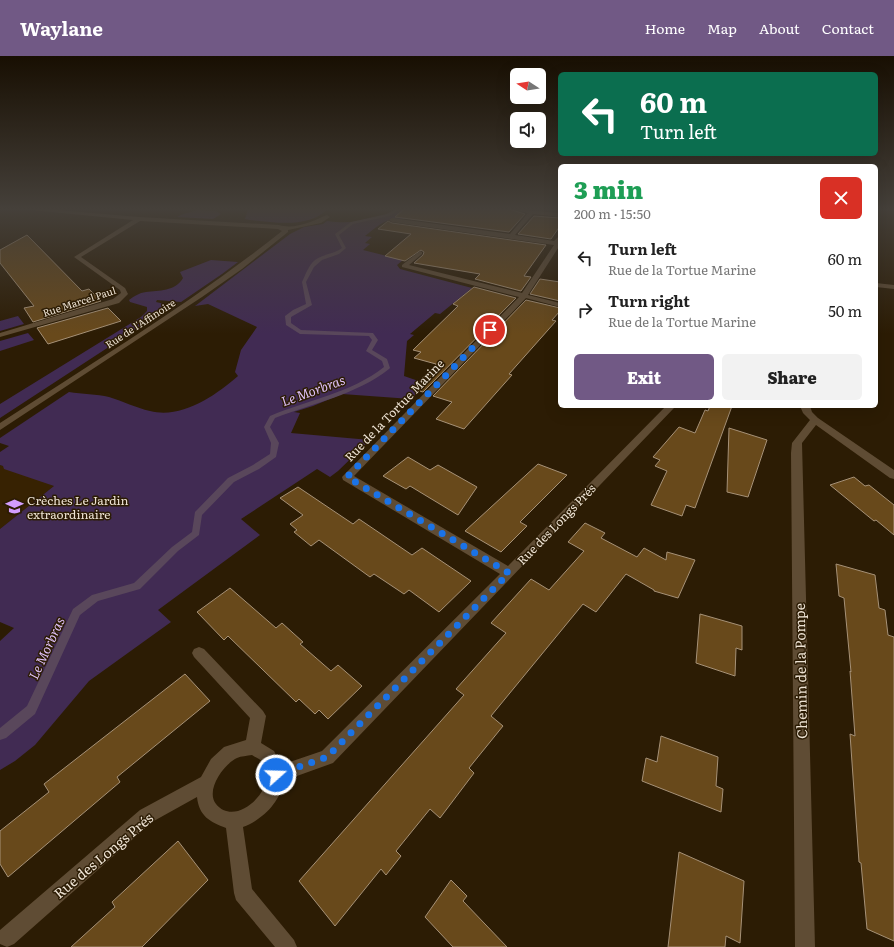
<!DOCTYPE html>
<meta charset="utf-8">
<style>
body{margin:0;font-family:Literata,serif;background:#f2f2f2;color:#222;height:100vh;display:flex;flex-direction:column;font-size:15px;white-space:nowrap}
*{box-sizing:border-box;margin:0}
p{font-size:13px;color:#767676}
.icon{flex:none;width:22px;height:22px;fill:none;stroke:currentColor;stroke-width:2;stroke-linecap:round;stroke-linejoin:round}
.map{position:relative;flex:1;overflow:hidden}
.details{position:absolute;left:558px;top:108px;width:320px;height:244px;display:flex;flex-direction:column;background:#fff;border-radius:6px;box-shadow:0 4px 16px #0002}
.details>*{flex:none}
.guide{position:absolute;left:558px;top:16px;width:320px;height:84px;border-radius:6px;box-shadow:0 4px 16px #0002;background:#0b6e4f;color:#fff;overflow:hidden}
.needle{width:26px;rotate:282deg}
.tools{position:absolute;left:510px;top:12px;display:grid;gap:8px}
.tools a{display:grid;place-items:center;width:36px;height:36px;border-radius:6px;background:#fff;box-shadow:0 4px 16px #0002;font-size:20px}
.pin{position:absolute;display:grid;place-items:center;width:34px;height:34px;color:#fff;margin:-17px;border:2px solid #fff;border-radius:50%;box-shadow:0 1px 4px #0007}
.me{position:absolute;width:44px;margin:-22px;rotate:70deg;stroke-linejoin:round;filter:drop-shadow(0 0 3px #0008)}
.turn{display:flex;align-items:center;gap:14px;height:84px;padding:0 16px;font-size:18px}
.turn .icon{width:52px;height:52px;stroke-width:2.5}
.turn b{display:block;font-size:28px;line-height:34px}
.round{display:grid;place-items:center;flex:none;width:42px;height:42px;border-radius:6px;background:#f2f2f2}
.head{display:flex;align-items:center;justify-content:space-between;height:68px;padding:0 16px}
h1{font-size:24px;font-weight:800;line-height:30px;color:#1e9e55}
.action{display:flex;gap:8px;margin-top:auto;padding:8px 16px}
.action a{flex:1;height:46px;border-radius:6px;background:#715985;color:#fff;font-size:16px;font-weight:800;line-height:46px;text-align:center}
.action a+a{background:#f2f2f2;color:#222}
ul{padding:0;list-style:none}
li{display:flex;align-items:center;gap:12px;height:52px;padding:0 16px}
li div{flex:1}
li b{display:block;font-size:15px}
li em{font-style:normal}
header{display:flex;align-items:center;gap:24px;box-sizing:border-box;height:56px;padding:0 20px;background:#715985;color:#fff}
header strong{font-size:19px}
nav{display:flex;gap:22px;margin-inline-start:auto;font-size:14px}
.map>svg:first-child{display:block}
.built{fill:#372202}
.green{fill:#412b53}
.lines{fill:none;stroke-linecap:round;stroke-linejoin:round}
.stream{fill:#59475b;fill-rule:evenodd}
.building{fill:#68491b;stroke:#a69177}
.minor{fill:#5f4c34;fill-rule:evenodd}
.route{stroke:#1a73e8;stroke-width:7;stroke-dasharray:0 12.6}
.labels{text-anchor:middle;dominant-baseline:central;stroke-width:3;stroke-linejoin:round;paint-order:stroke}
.far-street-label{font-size:10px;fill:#ede2d3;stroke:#2c1c04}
.street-label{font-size:12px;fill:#ede2d3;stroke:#2c1c04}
.poi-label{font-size:12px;fill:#ede2d3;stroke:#2c1c04;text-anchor:start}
.water-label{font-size:13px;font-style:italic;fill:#dec0f8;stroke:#2c1c04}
.near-street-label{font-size:14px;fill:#ede2d3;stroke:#2c1c04}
</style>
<header>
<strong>Waylane</strong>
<nav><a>Home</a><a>Map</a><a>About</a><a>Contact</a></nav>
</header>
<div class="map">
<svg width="894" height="891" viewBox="0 0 894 891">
<rect width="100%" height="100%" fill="#2c1c04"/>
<!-- built -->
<polygon class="built" points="0,409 54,430 0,473"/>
<!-- green -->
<g class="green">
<path d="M248,153H328C307,173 275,166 249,164L245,163Z"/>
<path d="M395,153H416L404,163C387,160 378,170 365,180L372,181L365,187L370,188L363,194L403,204L397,209L400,213L472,232L440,258L435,257L410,278L414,279L407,285L404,320L427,328L411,343L342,338L313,350L294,356L300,357L291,377L370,384L338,415L330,421L317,413L241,463L260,479L158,554L171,566L89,625L35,689L15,705L0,714V585L14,572L0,566V473L54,430L4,413L3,410L0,409V396L9,390L0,387V382L69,336C82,338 97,338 109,341C123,345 136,352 150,355C182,363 215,340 238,320L235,316L241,294L257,271L208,248L195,250L290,178L304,171L323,168L327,165C348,168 377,166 395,153Z"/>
<polygon points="198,154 216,155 221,158 213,163 177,161 183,158"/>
<path d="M211,204L238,206L222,218L181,246L157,244L156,246L169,249L170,251L0,362V348L141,261L147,255V251L130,246L129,244C134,240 139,237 146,236C159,234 175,236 183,222L180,216Z"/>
<polygon points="18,260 24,268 0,275 0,265"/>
<polygon points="28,277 34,284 0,295 0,285"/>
</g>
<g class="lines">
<!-- stream -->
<path class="stream" d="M396,153H401L389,160L353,168L339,179L346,192L339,198L322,204L314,211L306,226L312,249L291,261V267L301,274L373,277L378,284L372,294L387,303L390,312L389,313C356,339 313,347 275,362L270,371L279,387L276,401L259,413L234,426L202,459L199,479L178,495L140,533L98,545L80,559L35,658L6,682L0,684V672L27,650L73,553L92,539L134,527L172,491L192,476L195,456L228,422L253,409L270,398L271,387L264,371L270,360C308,344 351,337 384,311L382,305L366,295L372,284L369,280L300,278L286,269L285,260L293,254L306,248L302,226C306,218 308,210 315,204C323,198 334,198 342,192L335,178L351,166L387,158Z"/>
</g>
<!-- building -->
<g class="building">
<polygon points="404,153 509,153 525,158 509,176 395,161"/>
<polygon points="534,160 560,162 560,170 551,183 518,178"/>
<polygon points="388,165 392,167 546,189 524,220 531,221 521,235 475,223 480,218 414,207 423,199 424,196 421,194 405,205 385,200 411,178 378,173"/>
<polygon points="27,179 82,235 89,233 101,245 33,266 24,252 34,250 0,207 0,194"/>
<polygon points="540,223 560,226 560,245 530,238"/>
<polygon points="474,231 516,242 423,336 412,333 436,308 414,302 421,296 413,294 458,250 453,248"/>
<polygon points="526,244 560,252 560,255 552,264 556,265 509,318 512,319 464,373 436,363 452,346 433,340"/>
<polygon points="108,252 121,265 48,288 37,272"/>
<polygon points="710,350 732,350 695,452 686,449 682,460 651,449 667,415 655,410 660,404 653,401 679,371 695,377 705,354 708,355"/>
<polygon points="729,372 767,384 748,441 727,436"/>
<polygon points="408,401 430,414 438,409 477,431 458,459 410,430 406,433 383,420"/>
<polygon points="538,408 567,419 520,466 527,470 501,496 465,475"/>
<polygon points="854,421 865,430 869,429 894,449 894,479 876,464 874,465 830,429"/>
<polygon points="298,431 353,468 359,463 412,499 422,492 471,525 439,556 409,534 404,538 374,518 370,521 319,484 311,490 294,476 297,474 290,468 303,459 280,442"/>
<polygon points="585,467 605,477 601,482 637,501 644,492 666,504 667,496 695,504 678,542 654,535 654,534 626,518 596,556 583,548 491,660 503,670 469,712 474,717 440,762 430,753 396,795 401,800 386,819 381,813 335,870 299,825 464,639 456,633 506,577 491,567 531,523 549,534 584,495 568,486"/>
<polygon points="836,508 875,519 879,552 885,554 888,579 894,581 894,885 867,873 861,807 859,806 850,678 855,680 850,615 851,616 844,542 839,540"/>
<polygon points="230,532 276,572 282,567 303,586 300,588 331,615 338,609 362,630 328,663 319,654 315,658 299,643 296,646 228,580 224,584 197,556"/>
<polygon points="700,558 742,570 742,594 736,592 735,620 696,607"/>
<polygon points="185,618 210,645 117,721 120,726 8,821 0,808 0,775 49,736 44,728"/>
<polygon points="661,680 718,701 716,730 723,733 721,756 642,725 646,702 657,706"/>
<polygon points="178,785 208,824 142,891 71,891 115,851 112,846"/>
<polygon points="679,796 744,825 740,887 726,880 725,891 668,891"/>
<polygon points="451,824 467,840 463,845 507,891 453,891 425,861"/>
</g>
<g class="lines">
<!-- minor -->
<g class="minor">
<path d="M21,153H46L139,161L279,169C295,174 313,165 327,159L330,161L321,167L288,174V176L242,213L202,241L0,374V367C95,305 193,246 282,175L278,173L140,165L81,201L125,232L128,238L119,247L0,281V277L113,243L121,237L120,234L74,201L133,164Z"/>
<path d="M510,153L560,157V161L533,158L515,179L554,185L560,179V189L528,239L560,247V251L526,242L354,420L508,510L666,350H676L674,352L333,707L283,725C281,746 262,764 243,771L252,833L294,884L297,891H275L236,844L234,837L226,772C210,766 199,760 197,741L152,766L14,888L7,891L0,888V874L140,754L201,721L211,703L224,691L246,684L250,662L194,601L192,597L194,593L199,591L204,593L263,655L266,660L261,687L274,695L281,709L322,695L500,518L343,424L342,421L519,241L402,211V209L420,195L422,196V198L409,209L522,237L554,189L392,166L389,164L392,162L510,178L528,157ZM252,699C255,701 259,703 262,705C283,725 238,775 216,748C205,734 224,708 237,702C241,700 247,700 252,699Z"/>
<polygon points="876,227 894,229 894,233 876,231"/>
<polygon points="800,350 810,350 812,356 818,362 894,414 894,423 890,422 816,369 802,387 815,891 795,891 791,397 792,387 810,364 803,357"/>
</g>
</g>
<!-- sky -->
<linearGradient id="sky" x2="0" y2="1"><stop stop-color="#180f02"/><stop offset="0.55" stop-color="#45403a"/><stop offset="1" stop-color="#45403a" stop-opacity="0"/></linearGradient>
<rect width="894" height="278" fill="url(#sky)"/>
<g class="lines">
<!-- route -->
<polyline class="route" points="276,719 327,701 509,517 347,421 490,274"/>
</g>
<!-- icons -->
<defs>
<symbol id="school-bare" viewBox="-9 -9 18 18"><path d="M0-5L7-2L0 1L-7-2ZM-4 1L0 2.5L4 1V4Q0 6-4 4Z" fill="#d29dfd" stroke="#2c1c04" stroke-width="2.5" paint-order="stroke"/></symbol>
</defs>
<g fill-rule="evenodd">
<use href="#school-bare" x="2" y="438" width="25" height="25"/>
</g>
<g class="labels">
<!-- far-street labels -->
<g class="far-street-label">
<text transform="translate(79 245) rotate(-18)">Rue Marcel Paul</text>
<text transform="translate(140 267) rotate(-33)">Rue de l'Affinoire</text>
</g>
<!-- street labels -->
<g class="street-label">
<text transform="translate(394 354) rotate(-46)">Rue de la Tortue Marine</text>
<text transform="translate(556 468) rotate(-46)">Rue des Longs Prés</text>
</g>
<!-- poi labels -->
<g class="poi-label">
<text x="27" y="444">Crèches Le Jardin<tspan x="27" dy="14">extraordinaire</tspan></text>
</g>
<!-- water labels -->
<g class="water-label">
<text transform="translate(313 334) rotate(-20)">Le Morbras</text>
<text transform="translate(46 592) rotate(-65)">Le Morbras</text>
</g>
<!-- near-street labels -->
<g class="near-street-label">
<text transform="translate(800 615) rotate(-91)">Chemin de la Pompe</text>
<text transform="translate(103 799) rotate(-40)">Rue des Longs Prés</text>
</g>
</g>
</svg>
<div class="tools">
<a><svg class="needle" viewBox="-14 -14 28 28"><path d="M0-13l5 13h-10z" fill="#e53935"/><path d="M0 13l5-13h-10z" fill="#767676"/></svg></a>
<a><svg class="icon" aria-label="sound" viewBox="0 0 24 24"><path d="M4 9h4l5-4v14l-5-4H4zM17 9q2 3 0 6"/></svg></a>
</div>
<div class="pin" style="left:490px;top:274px;background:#d93025"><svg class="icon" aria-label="arrive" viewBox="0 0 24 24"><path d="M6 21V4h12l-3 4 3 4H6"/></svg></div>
<svg class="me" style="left:276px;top:719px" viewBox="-20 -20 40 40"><circle r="17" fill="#1a73e8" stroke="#fff" stroke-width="3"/><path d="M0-11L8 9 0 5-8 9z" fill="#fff"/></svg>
<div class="guide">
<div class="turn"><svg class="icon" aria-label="left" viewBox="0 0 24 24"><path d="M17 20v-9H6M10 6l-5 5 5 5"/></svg><div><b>60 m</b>Turn left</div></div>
</div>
<section class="details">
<div class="head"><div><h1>3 min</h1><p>200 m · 15:50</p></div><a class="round" style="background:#d93025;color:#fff"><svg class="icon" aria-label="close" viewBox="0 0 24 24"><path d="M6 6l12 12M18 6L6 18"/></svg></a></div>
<ul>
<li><svg class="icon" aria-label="left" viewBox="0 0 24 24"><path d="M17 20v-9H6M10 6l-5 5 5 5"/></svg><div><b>Turn left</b><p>Rue de la Tortue Marine</p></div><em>60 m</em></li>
<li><svg class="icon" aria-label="right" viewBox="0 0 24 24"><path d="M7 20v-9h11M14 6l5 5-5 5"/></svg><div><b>Turn right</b><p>Rue de la Tortue Marine</p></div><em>50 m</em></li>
</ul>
<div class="action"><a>Exit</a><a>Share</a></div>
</section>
</div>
